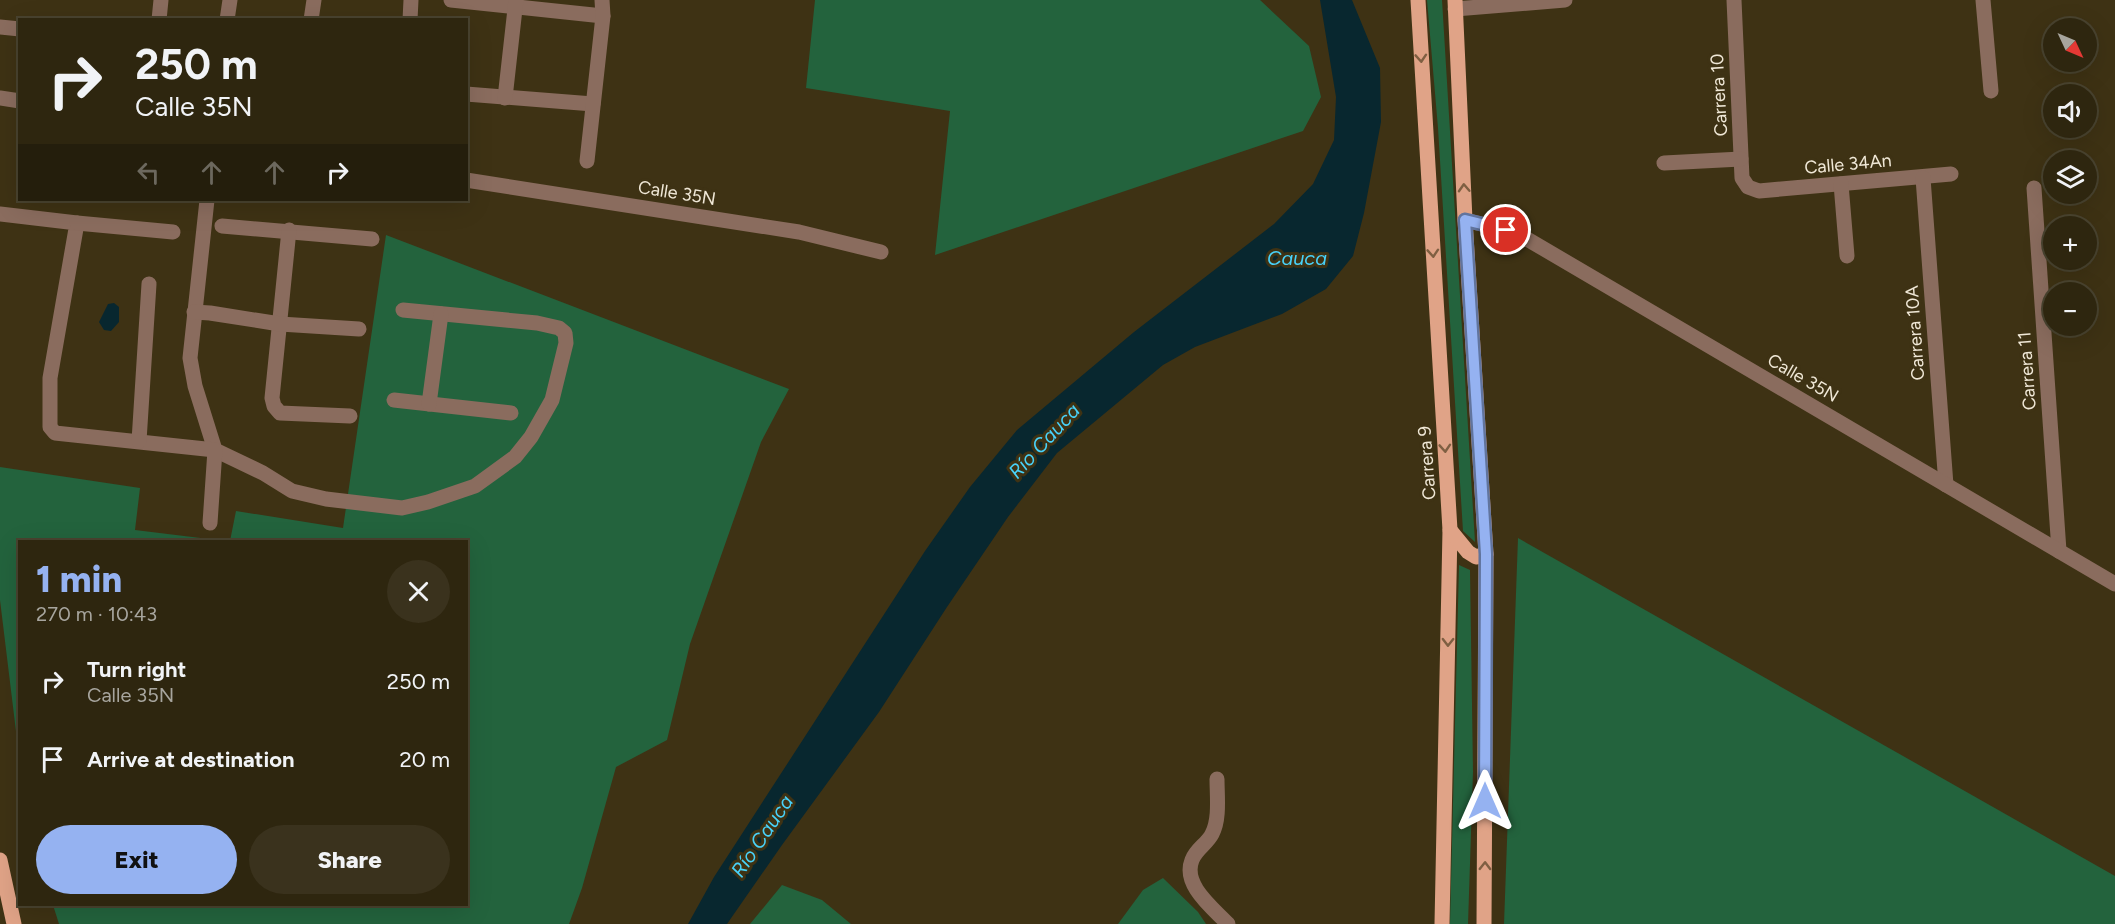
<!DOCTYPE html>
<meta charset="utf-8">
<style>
body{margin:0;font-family:Figtree,sans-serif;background:#3a321d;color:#f1f3f6;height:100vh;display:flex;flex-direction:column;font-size:22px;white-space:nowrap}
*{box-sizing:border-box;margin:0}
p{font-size:20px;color:#a7a59e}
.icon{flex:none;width:33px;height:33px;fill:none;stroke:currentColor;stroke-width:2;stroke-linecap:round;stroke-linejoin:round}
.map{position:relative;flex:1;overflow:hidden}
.details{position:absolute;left:18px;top:540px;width:450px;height:366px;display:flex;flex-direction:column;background:#2e260f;border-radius:0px;box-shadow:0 6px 24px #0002,0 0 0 2px #49432f}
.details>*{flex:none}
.guide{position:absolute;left:18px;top:18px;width:450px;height:183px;border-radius:0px;box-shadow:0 6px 24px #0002,0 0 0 2px #49432f;background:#2e260f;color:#f1f3f6;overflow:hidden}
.needle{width:39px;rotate:134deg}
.tools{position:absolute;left:2043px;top:18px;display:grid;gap:12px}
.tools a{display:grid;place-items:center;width:54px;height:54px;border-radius:50%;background:#2e260f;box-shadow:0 6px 24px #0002,0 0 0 2px #49432f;font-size:30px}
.pin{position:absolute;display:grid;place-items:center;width:51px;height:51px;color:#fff;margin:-26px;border:3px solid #fff;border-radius:50%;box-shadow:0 2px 6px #0007}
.me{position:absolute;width:66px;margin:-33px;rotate:0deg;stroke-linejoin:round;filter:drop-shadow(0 0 4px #0008)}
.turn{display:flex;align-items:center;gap:21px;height:126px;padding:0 18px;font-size:27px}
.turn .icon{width:78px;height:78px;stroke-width:2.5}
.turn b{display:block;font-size:42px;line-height:51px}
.lanes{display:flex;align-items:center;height:57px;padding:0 18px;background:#0003;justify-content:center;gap:30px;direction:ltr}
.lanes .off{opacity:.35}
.round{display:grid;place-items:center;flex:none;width:63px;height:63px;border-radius:32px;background:#3a321d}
.head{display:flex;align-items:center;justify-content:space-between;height:102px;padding:0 18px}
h1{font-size:36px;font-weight:800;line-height:45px;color:#95b2f1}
.action{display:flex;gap:12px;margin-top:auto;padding:12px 18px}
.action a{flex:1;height:69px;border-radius:36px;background:#95b2f1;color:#111;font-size:24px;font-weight:800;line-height:69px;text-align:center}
.action a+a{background:#3a321d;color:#f1f3f6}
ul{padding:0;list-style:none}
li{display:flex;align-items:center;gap:18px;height:78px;padding:0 18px}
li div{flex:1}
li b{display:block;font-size:22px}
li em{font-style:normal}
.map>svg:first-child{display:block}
.green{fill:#23633d}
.water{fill:#08272f}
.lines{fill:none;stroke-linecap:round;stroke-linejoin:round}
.minor{stroke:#8a6c5e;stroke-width:15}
.major{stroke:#e0a387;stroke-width:15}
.oneway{stroke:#7f5f42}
.route-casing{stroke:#61749d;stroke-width:15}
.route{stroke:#95b2f1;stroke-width:10}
.labels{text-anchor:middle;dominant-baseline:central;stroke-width:6;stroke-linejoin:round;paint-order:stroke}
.street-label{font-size:18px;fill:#f0e8d7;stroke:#3e3214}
.water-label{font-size:20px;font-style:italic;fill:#48d2f9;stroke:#3e3214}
</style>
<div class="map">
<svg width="2115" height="924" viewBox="0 0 2115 924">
<rect width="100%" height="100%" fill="#3e3214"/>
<!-- green -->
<g class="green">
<polygon points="815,0 1260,0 1309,46 1321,97 1303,131 935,255 950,111 806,88"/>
<polygon points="1427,0 1442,0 1475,542 1463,531 1438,128"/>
<polygon points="386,235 789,389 761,442 690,644 667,740 616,767 582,888 569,924 59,924 53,905 466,904 466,542 230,541 236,511 343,528"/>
<polygon points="0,467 140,488 135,530 225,541 20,542 19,756 0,600"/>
<polygon points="1518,538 2115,876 2115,924 1504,924"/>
<polygon points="1459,565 1470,570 1473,772 1468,924 1450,924"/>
<polygon points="1163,878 1198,912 1206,924 1118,924 1143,890"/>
<polygon points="782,885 822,900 851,924 750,924"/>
</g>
<!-- water -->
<g class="water">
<polygon points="1320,0 1352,0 1380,68 1381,122 1364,213 1353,256 1326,289 1282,314 1195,347 1163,365 1057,453 1008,517 947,607 879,712 782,845 727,924 688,924 714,877 925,551 970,487 1017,430 1134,332 1274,224 1313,184 1334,140 1336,97"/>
<polygon points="114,303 119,307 119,322 111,331 104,330 99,322 108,304"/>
</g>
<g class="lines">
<!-- minor -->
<g class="minor">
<polyline points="451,0 603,16"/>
<polyline points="1734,0 1742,178 1748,187 1759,191 1951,174"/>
<polyline points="1983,0 1991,91"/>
<polyline points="1455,9 1565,0"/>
<polyline points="159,20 161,0"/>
<polyline points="227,20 230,0"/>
<polyline points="311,20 314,0"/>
<polyline points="410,20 411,0"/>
<polyline points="0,27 20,29"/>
<polyline points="466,94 593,104"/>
<polyline points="0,98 20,101"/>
<polyline points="505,98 516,0"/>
<polyline points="587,161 603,16 602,0"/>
<polyline points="1664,163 1741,159"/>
<polyline points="1923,178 1946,485"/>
<polyline points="466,180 799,232 881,252"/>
<polyline points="1841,184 1847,256"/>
<polyline points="2034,188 2059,551"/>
<polyline points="207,200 190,358 195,386 215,450 263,473 292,491 326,499 402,508 428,502 475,486 515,457 531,437 552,400 566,343 565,333 559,328 537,323 403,310"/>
<polyline points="0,214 77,223 50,378 50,427 55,433 215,450 210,523"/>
<polyline points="1465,220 1506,230 1527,239 2115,584"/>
<polyline points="77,223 173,232"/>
<polyline points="222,226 372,239"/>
<polyline points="289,230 272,398 274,406 280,413 350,416"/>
<polyline points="194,312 210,313 280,324 359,329"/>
<polyline points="394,400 511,413"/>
<polyline points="429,404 441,314"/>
<polyline points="139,441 149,284"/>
<path d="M1217,779C1217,796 1220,819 1212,834C1207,844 1196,849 1192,860C1182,885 1213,908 1228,924"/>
</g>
<!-- major -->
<g class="major">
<polyline points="1418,0 1450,530 1442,924"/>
<polyline points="1455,0 1465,220 1486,554 1484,924"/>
<polyline points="1450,530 1468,552 1476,557 1486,554"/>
<polyline points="0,860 14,924"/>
</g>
</g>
<!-- one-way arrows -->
<defs><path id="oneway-chevron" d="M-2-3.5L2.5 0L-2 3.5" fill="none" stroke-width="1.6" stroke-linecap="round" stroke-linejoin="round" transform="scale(1.5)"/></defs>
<g class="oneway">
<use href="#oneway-chevron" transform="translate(1421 58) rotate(86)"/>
<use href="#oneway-chevron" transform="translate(1464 188) rotate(-93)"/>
<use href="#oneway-chevron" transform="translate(1433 253) rotate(86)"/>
<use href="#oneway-chevron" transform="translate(1445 448) rotate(86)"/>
<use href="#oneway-chevron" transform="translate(1448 642) rotate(91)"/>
<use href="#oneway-chevron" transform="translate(1485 866) rotate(-89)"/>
</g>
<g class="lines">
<defs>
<polyline id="route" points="1485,801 1486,554 1465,220 1506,230"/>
</defs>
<!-- route casing -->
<use href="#route" class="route-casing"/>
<!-- route -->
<use href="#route" class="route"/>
</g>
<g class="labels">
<!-- street labels -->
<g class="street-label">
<text transform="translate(1719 95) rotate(-93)">Carrera 10</text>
<text transform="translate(1848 164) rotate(-5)">Calle 34An</text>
<text transform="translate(677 193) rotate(9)">Calle 35N</text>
<text transform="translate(1915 333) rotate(-94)">Carrera 10A</text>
<text transform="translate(2027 371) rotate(-94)">Carrera 11</text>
<text transform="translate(1803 378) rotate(30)">Calle 35N</text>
<text transform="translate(1427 463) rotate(-94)">Carrera 9</text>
</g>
<!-- water labels -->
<g class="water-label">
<text x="1297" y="258">Cauca</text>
<text transform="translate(1044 441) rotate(-47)">Río Cauca</text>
<text transform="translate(762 836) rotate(-56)">Río Cauca</text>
</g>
</g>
</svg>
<div class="tools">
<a><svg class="needle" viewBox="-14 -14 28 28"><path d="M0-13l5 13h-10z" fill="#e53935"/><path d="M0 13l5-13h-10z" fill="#a7a59e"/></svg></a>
<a><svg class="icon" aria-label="sound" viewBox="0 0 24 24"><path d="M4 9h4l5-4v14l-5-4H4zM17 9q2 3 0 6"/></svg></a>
<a><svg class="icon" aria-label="layers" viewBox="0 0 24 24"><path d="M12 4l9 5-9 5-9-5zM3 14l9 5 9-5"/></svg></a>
<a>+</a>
<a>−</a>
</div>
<div class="pin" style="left:1506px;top:230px;background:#d93025"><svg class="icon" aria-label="arrive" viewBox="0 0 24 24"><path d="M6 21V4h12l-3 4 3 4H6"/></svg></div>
<svg class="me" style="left:1485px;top:801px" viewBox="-20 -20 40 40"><path d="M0-17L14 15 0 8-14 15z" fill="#95b2f1" stroke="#fff" stroke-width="4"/></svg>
<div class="guide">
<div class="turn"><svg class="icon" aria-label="right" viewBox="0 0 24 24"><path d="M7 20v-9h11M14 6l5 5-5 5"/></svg><div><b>250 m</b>Calle 35N</div></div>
<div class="lanes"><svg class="icon off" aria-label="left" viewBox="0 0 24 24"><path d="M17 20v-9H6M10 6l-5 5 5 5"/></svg><svg class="icon off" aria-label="ahead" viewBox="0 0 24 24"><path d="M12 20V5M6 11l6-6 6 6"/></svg><svg class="icon off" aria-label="ahead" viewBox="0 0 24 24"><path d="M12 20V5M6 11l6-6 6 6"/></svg><svg class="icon" aria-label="right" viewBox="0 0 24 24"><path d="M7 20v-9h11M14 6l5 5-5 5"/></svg></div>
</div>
<section class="details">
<div class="head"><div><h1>1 min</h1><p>270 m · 10:43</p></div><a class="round"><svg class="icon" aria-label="close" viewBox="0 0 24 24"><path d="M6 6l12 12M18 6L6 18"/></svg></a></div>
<ul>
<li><svg class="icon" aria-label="right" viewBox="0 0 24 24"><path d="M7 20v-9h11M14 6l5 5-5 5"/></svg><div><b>Turn right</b><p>Calle 35N</p></div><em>250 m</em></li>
<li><svg class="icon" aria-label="arrive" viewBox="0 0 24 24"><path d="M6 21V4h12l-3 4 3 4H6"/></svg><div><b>Arrive at destination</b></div><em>20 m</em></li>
</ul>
<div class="action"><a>Exit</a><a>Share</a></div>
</section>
</div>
